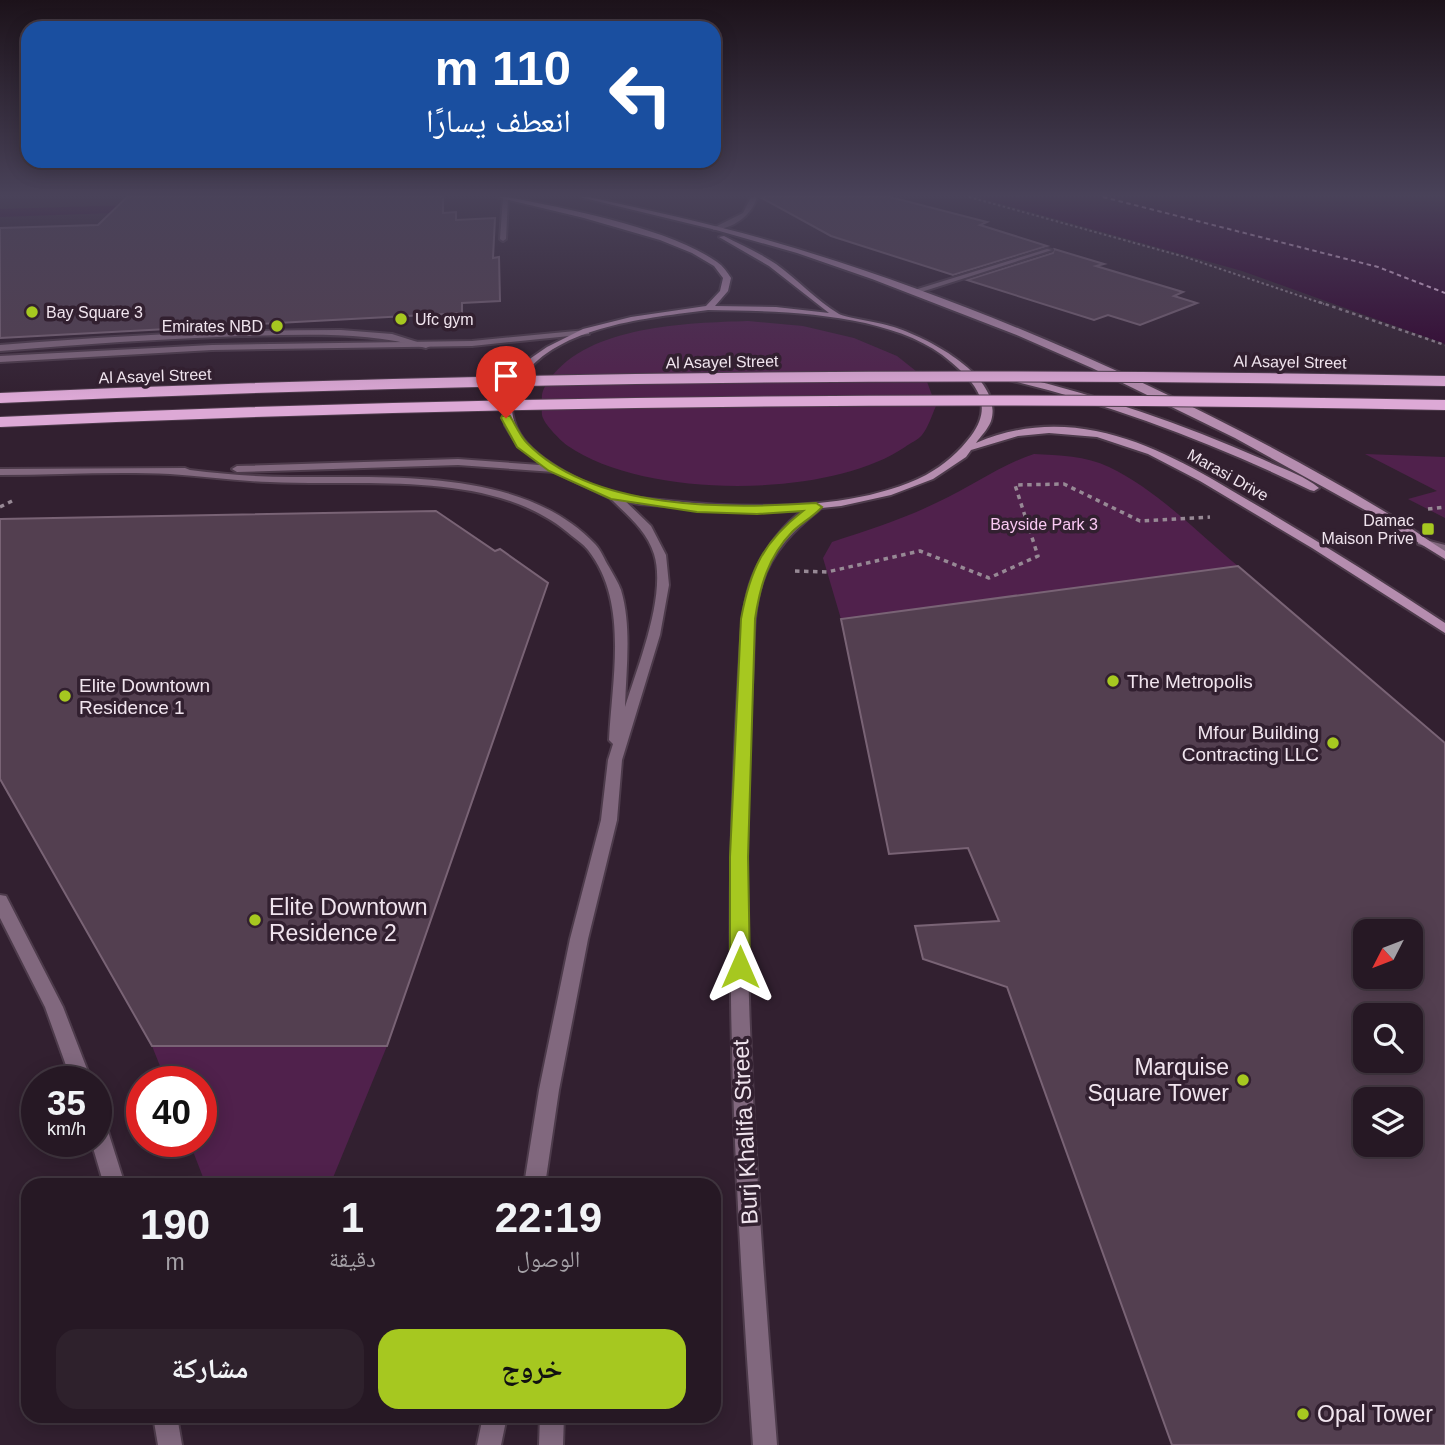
<!DOCTYPE html>
<html lang="ar">
<meta charset="utf-8">
<style>
body{margin:0;font-family:Arial,"Noto Naskh Arabic",sans-serif;background:#2e212c;color:#f1f3f6;direction:rtl;height:100vh;display:flex;flex-direction:column;font-size:26px;white-space:nowrap}
*{box-sizing:border-box;margin:0}
p{font-size:23px;color:#a4a0a6}
.icon{flex:none;width:38px;height:38px;fill:none;stroke:currentColor;stroke-width:2;stroke-linecap:round;stroke-linejoin:round}
.map{position:relative;flex:1;overflow:hidden;direction:ltr}
.details{position:absolute;left:21px;top:1178px;width:700px;height:245px;display:flex;flex-direction:column;background:#261824;border-radius:21px;box-shadow:0 4px 18px #0003,0 0 0 2px #423741;direction:rtl}
.details>*{flex:none}
.banner{position:absolute;left:21px;top:21px;width:700px;height:147px;border-radius:21px;box-shadow:0 4px 18px #0003,0 0 0 2px #423741;direction:rtl;background:#1a4fa0;color:#fff;overflow:hidden}
.needle{width:46px;rotate:228deg}
.fabs{position:absolute;left:1353px;top:919px;display:grid;gap:14px}
.fabs a{display:grid;place-items:center;width:70px;height:70px;border-radius:14px;background:#261824;box-shadow:0 4px 18px #0003,0 0 0 2px #423741;font-size:35px}
.speed{position:absolute;left:21px;top:1066px;display:flex;gap:14px;font-size:35px;font-weight:700;text-align:center}
.speed>*{display:grid;place-content:center;width:91px;height:91px;border-radius:50%;background:#261824;box-shadow:0 4px 18px #0003,0 0 0 2px #423741;line-height:1}
.speed small{font-size:18px;font-weight:400}
.speed .limit{border:10px solid #d22;background:#fff;color:#111}
.pin{position:absolute;display:grid;place-items:center;width:60px;height:60px;color:#fff;margin:-72px -30px;border-radius:50% 50% 50% 0;rotate:-45deg;box-shadow:0 0 7px #0007}
.pin .icon{rotate:45deg}
.me{position:absolute;width:77px;margin:-38px;rotate:0deg;stroke-linejoin:round;filter:drop-shadow(0 0 5px #0008)}
.turn{display:flex;align-items:center;gap:24px;height:147px;padding:0 35px;font-size:32px}
.turn .icon{width:91px;height:91px;stroke-width:2.5}
.turn b{display:block;font-size:49px;line-height:60px}
.eta{display:flex;justify-content:space-evenly;align-items:center;height:119px;text-align:center}
.eta b{font-size:42px;font-weight:700;line-height:49px}
.action{display:flex;gap:14px;margin-top:auto;padding:14px 35px}
.action a{flex:1;height:80px;border-radius:21px;background:#a6c820;color:#111;font-size:28px;font-weight:700;line-height:80px;text-align:center}
.action a+a{background:#2e212c;color:#f1f3f6}
.map>svg:first-child{display:block}
.green{fill:#50214c}
.water{fill:#30002d}
.lines{fill:none;stroke-linecap:round;stroke-linejoin:round}
.ferry{stroke:#fbcaf4;stroke-width:2;stroke-dasharray:4.5 3.5;stroke-linecap:butt}
.building{fill:#533f50;stroke:#796375;stroke-width:2;fill-rule:evenodd}
.service-casing{stroke:#4d3b4b;stroke-width:4}
.minor-casing{stroke:#4d3b4b;stroke-width:4}
.tertiary-casing{stroke:#4d3b4b;stroke-width:4}
.secondary-casing{stroke:#4d3b4b;stroke-width:4}
.path-far2{stroke:#978995;stroke-width:2;stroke-dasharray:2.5 2.5;stroke-linecap:butt}
.path-far1{stroke:#978995;stroke-width:2.5;stroke-dasharray:3.5 3.5;stroke-linecap:butt}
.path{stroke:#978995;stroke-width:3.5;stroke-dasharray:4.5 4.5;stroke-linecap:butt}
.service{fill:#81687e;fill-rule:evenodd}
.minor{fill:#81687e;fill-rule:evenodd}
.tertiary{fill:#81687e;fill-rule:evenodd}
.secondary{fill:#b58daf;fill-rule:evenodd}
.primary-bridge-casing{stroke:#4d3b4b;stroke-width:12;stroke-linecap:butt}
.primary-bridge{stroke:#dda9d6;stroke-width:10}
.route{fill:#a6c820;stroke:#6c8215;stroke-width:2}
.poi-dot{fill:#a6c820;stroke:#322030;stroke-width:2.5}
.labels{text-anchor:middle;dominant-baseline:central;stroke-width:7;stroke-linejoin:round;paint-order:stroke}
.far-poi-label{font-size:16px;fill:#f0e4ee;stroke:#322030;text-anchor:start}
.far-street-label{font-size:16px;fill:#f0e4ee;stroke:#322030}
.far-park-label{font-size:16px;fill:#fac9f3;stroke:#322030}
.poi-label{font-size:19px;fill:#f0e4ee;stroke:#322030;text-anchor:start}
.near-poi-label{font-size:23px;fill:#f0e4ee;stroke:#322030;text-anchor:start}
.near-street-label{font-size:23px;fill:#f0e4ee;stroke:#322030}
</style>
<div class="map">
<svg width="1445" height="1445" viewBox="0 0 1445 1445">
<rect width="100%" height="100%" fill="#322030"/>
<!-- green -->
<g class="green">
<path d="M748,321L803,326L854,338L897,356L926,379L936,406C932,415 928,428 922,435C918,440 910,443 905,447C829,499 644,499 568,446C561,441 546,426 543,418C541,414 542,407 542,402C541,391 544,388 550,379C589,325 688,323 748,321Z"/>
<path d="M1034,454C1059,455 1086,456 1109,467C1157,490 1198,533 1238,566L841,619L823,558L832,542C868,530 904,519 938,502C971,487 1000,465 1034,454Z"/>
<polygon points="1365,454 1445,457 1445,518 1408,499 1437,491"/>
<polygon points="152,1046 387,1046 330,1185 206,1185 189,1141 201,1141 201,1082 166,1081"/>
</g>
<!-- water -->
<g class="water">
<polygon points="398,197 395,203 0,217 0,209"/>
<polygon points="977,197 1445,197 1445,344 1242,271"/>
</g>
<g class="lines">
<!-- ferry -->
<polyline class="ferry" points="1103,197 1378,267 1445,293"/>
</g>
<!-- building -->
<g class="building">
<polygon points="127,197 443,197 443,213 456,212 456,220 495,218 493,258 499,257 500,301 462,303 462,313 0,338 0,228 98,225"/>
<polygon points="760,197 890,197 987,222 980,225 1047,246 953,275 831,236"/>
<polygon points="1054,249 1104,264 1096,266 1183,292 1174,296 1197,303 1140,325 1108,315 1094,320 967,280 1053,253"/>
<polygon points="436,511 495,551 500,549 548,583 387,1046 152,1046 0,779 0,519"/>
<path d="M1238,566L1445,743V1445H1172L1007,987L923,959L915,926L999,921L968,848L889,854L841,619ZM1365,931H1410V976H1365ZM1365,1015H1410V1060H1365ZM1365,1099H1410V1144H1365Z"/>
</g>
<g class="lines">
<defs>
<g id="service">
<polygon points="503,197 508,198 506,239 503,241 500,239"/>
<path d="M751,197H757C752,216 732,229 713,230V228L743,213Z"/>
<polygon points="1047,249 1052,250 915,294 908,292"/>
<path d="M341,330L392,334L430,346L426,348C365,331 303,335 240,336C160,339 80,344 0,351V345C114,336 227,330 341,330Z"/>
<polygon points="1422,539 1445,545 1445,552 1418,544 1418,540"/>
</g>
<g id="minor">
<polygon points="0,895 6,896 63,1007 92,1082 72,1082 45,1007 0,918"/>
<polygon points="96,1116 103,1118 106,1125 125,1185 104,1185 91,1141 96,1141"/>
<polygon points="153,1416 177,1416 182,1445 158,1445"/>
</g>
<g id="tertiary">
<polygon points="586,330 589,330 589,334 472,346 212,350 0,362 0,356 212,345 472,341"/>
<polygon points="458,459 554,466 559,469 554,472 458,465 237,472 232,469 237,466"/>
<path d="M185,468L190,470C223,474 257,477 291,477C388,478 522,467 595,544C601,550 604,559 609,567C613,574 618,582 621,590C632,627 626,670 625,707C637,668 667,595 654,554C647,531 628,516 611,499V495H619L651,526L666,555L669,585L660,635L622,760L617,820L588,939L559,1090L545,1185H524L539,1090L570,939L601,820L608,760L613,744L609,740C612,678 629,602 588,550C583,544 577,540 572,536C495,468 365,487 270,482C236,481 203,476 170,474C114,471 56,475 0,475V469Z"/>
<path d="M816,504L820,505V509C794,530 772,551 762,583C753,611 754,639 753,667C751,699 750,731 749,762C741,990 759,1218 777,1445H753C737,1221 724,997 734,773C735,739 737,706 739,672C741,642 741,613 750,584C759,556 788,514 816,504Z"/>
<polygon points="483,1416 507,1416 501,1445 477,1445"/>
<polygon points="540,1416 564,1416 563,1445 539,1445"/>
</g>
<g id="secondary">
<path d="M497,197H507C565,208 669,228 717,262C723,266 727,272 731,278L728,291L715,306L776,307L829,313L769,266L719,237L724,236C741,245 760,253 776,264C797,279 816,300 839,314C847,318 878,322 890,326C923,335 1005,376 991,421C988,429 981,436 976,443C1014,426 1056,423 1096,431C1151,442 1199,471 1246,499C1314,538 1380,580 1445,623V633L1312,548L1200,481L1148,454L1097,437L1049,433L1018,436L971,450L966,457L933,479L891,495L841,506L792,511L744,512L639,504L610,498L548,469L518,446L505,425L502,406L506,389L517,372L531,358L547,347L583,329L631,317L706,306L720,291L723,278L714,266L692,253L660,240L584,218ZM708,310C780,311 895,312 951,362C977,384 994,405 971,436C959,452 944,465 926,475C856,511 748,509 671,501C655,499 638,499 622,495C591,488 537,462 520,434C509,416 509,396 522,378C558,325 650,318 708,310Z"/>
<path d="M580,197H589C651,211 713,224 774,242C983,303 1205,403 1392,516C1410,527 1427,540 1445,551V559L1374,515L1235,438L1092,368L1019,336L872,279L797,253L716,230Z"/>
<path d="M1012,375C1098,395 1181,423 1262,459C1280,468 1304,475 1319,488L1314,491L1310,490C1213,443 1114,405 1009,380V376Z"/>
</g>
</defs>
<!-- service casing -->
<use href="#service" class="service-casing"/>
<!-- minor casing -->
<use href="#minor" class="minor-casing"/>
<!-- tertiary casing -->
<use href="#tertiary" class="tertiary-casing"/>
<!-- secondary casing -->
<use href="#secondary" class="secondary-casing"/>
<!-- path-far2 -->
<polyline class="path-far2" points="969,197 1185,257 1324,304"/>
<!-- path-far1 -->
<polyline class="path-far1" points="1319,302 1445,345"/>
<!-- path -->
<g class="path">
<polyline points="0,507 12,501"/>
<polyline points="1428,509 1445,507"/>
<polyline points="795,571 827,572 920,551 989,578 1038,556 1015,485 1064,484 1140,521 1210,517"/>
</g>
<!-- service -->
<use href="#service" class="service"/>
<!-- minor -->
<use href="#minor" class="minor"/>
<!-- tertiary -->
<use href="#tertiary" class="tertiary"/>
<!-- secondary -->
<use href="#secondary" class="secondary"/>
<defs>
<g id="primary-bridge">
<path d="M0,398C482,376 963,372 1445,381"/>
<path d="M0,422C482,400 963,396 1445,405"/>
</g>
</defs>
<!-- primary-bridge casing -->
<use href="#primary-bridge" class="primary-bridge-casing"/>
<!-- primary-bridge -->
<use href="#primary-bridge" class="primary-bridge"/>
</g>
<!-- sky -->
<linearGradient id="sky" x2="0" y2="1"><stop stop-color="#1c121a"/><stop offset="0.49" stop-color="#494259"/><stop offset="1" stop-color="#494259" stop-opacity="0"/></linearGradient>
<rect width="1445" height="399" fill="url(#sky)"/>
<!-- route -->
<path class="route" d="M502,416H510C515,424 520,436 527,443C593,511 729,509 816,503L822,507C813,517 801,523 792,532C768,557 760,586 755,619L748,857L750,967L747,973L740,976L733,973L730,967V857L741,619C750,570 763,542 803,511L757,514L697,512L611,499L549,471L517,447L501,418Z"/>
<!-- markers -->
<g class="poi-dot">
<circle cx="32" cy="312" r="7"/>
<circle cx="401" cy="319" r="7"/>
<circle cx="277" cy="326" r="7"/>
<rect x="1421" y="522" width="14" height="14" rx="3.5"/>
<circle cx="1113" cy="681" r="7"/>
<circle cx="65" cy="696" r="7"/>
<circle cx="1333" cy="743" r="7"/>
<circle cx="255" cy="920" r="7"/>
<circle cx="1243" cy="1080" r="7"/>
<circle cx="1303" cy="1414" r="7"/>
</g>
<g class="labels">
<!-- far-poi labels -->
<g class="far-poi-label">
<text x="46" y="312">Bay Square 3</text>
<text x="415" y="319">Ufc gym</text>
<text x="263" y="326" text-anchor="end">Emirates NBD</text>
<text x="1414" y="520" text-anchor="end">Damac<tspan x="1414" dy="18">Maison Prive</tspan></text>
</g>
<!-- far-street labels -->
<g class="far-street-label">
<text transform="translate(722 362) rotate(-1)">Al Asayel Street</text>
<text transform="translate(1290 362) rotate(1)">Al Asayel Street</text>
<text transform="translate(155 376) rotate(-2)">Al Asayel Street</text>
<text transform="translate(1228 475) rotate(29)">Marasi Drive</text>
</g>
<!-- far-park labels -->
<g class="far-park-label">
<text x="1044" y="524">Bayside Park 3</text>
</g>
<!-- poi labels -->
<g class="poi-label">
<text x="1127" y="681">The Metropolis</text>
<text x="79" y="685">Elite Downtown<tspan x="79" dy="22">Residence 1</tspan></text>
<text x="1319" y="732" text-anchor="end">Mfour Building<tspan x="1319" dy="22">Contracting LLC</tspan></text>
</g>
<!-- near-poi labels -->
<g class="near-poi-label">
<text x="269" y="907">Elite Downtown<tspan x="269" dy="26">Residence 2</tspan></text>
<text x="1229" y="1067" text-anchor="end">Marquise<tspan x="1229" dy="26">Square Tower</tspan></text>
<text x="1317" y="1414">Opal Tower</text>
</g>
<!-- near-street labels -->
<g class="near-street-label">
<text transform="translate(745 1132) rotate(-93)">Burj Khalifa Street</text>
</g>
</g>
</svg>
<div class="fabs">
<a><svg class="needle" viewBox="-14 -14 28 28"><path d="M0-13l5 13h-10z" fill="#e53935"/><path d="M0 13l5-13h-10z" fill="#a4a0a6"/></svg></a>
<a><svg class="icon" aria-label="search" viewBox="0 0 24 24"><circle cx="10" cy="10" r="6"/><path d="M15 15l6 6"/></svg></a>
<a><svg class="icon" aria-label="layers" viewBox="0 0 24 24"><path d="M12 4l9 5-9 5-9-5zM3 14l9 5 9-5"/></svg></a>
</div>
<div class="speed"><div>35<small>km/h</small></div><div class="limit">40</div></div>
<div class="pin" style="left:506px;top:418px;background:#d93025"><svg class="icon" aria-label="arrive" viewBox="0 0 24 24"><path d="M6 21V4h12l-3 4 3 4H6"/></svg></div>
<svg class="me" style="left:740px;top:967px" viewBox="-20 -20 40 40"><path d="M0-17L14 15 0 8-14 15z" fill="#a6c820" stroke="#fff" stroke-width="4"/></svg>
<div class="banner">
<div class="turn"><svg class="icon" aria-label="left" viewBox="0 0 24 24"><path d="M17 20v-9H6M10 6l-5 5 5 5"/></svg><div><b>110 m</b>انعطف يسارًا</div></div>
</div>
<section class="details">
<div class="eta">
<div><b>22:19</b><p>الوصول</p></div>
<div><b>1</b><p>دقيقة</p></div>
<div><b>190</b><p>m</p></div>
</div>
<div class="action"><a>خروج</a><a>مشاركة</a></div>
</section>
</div>
